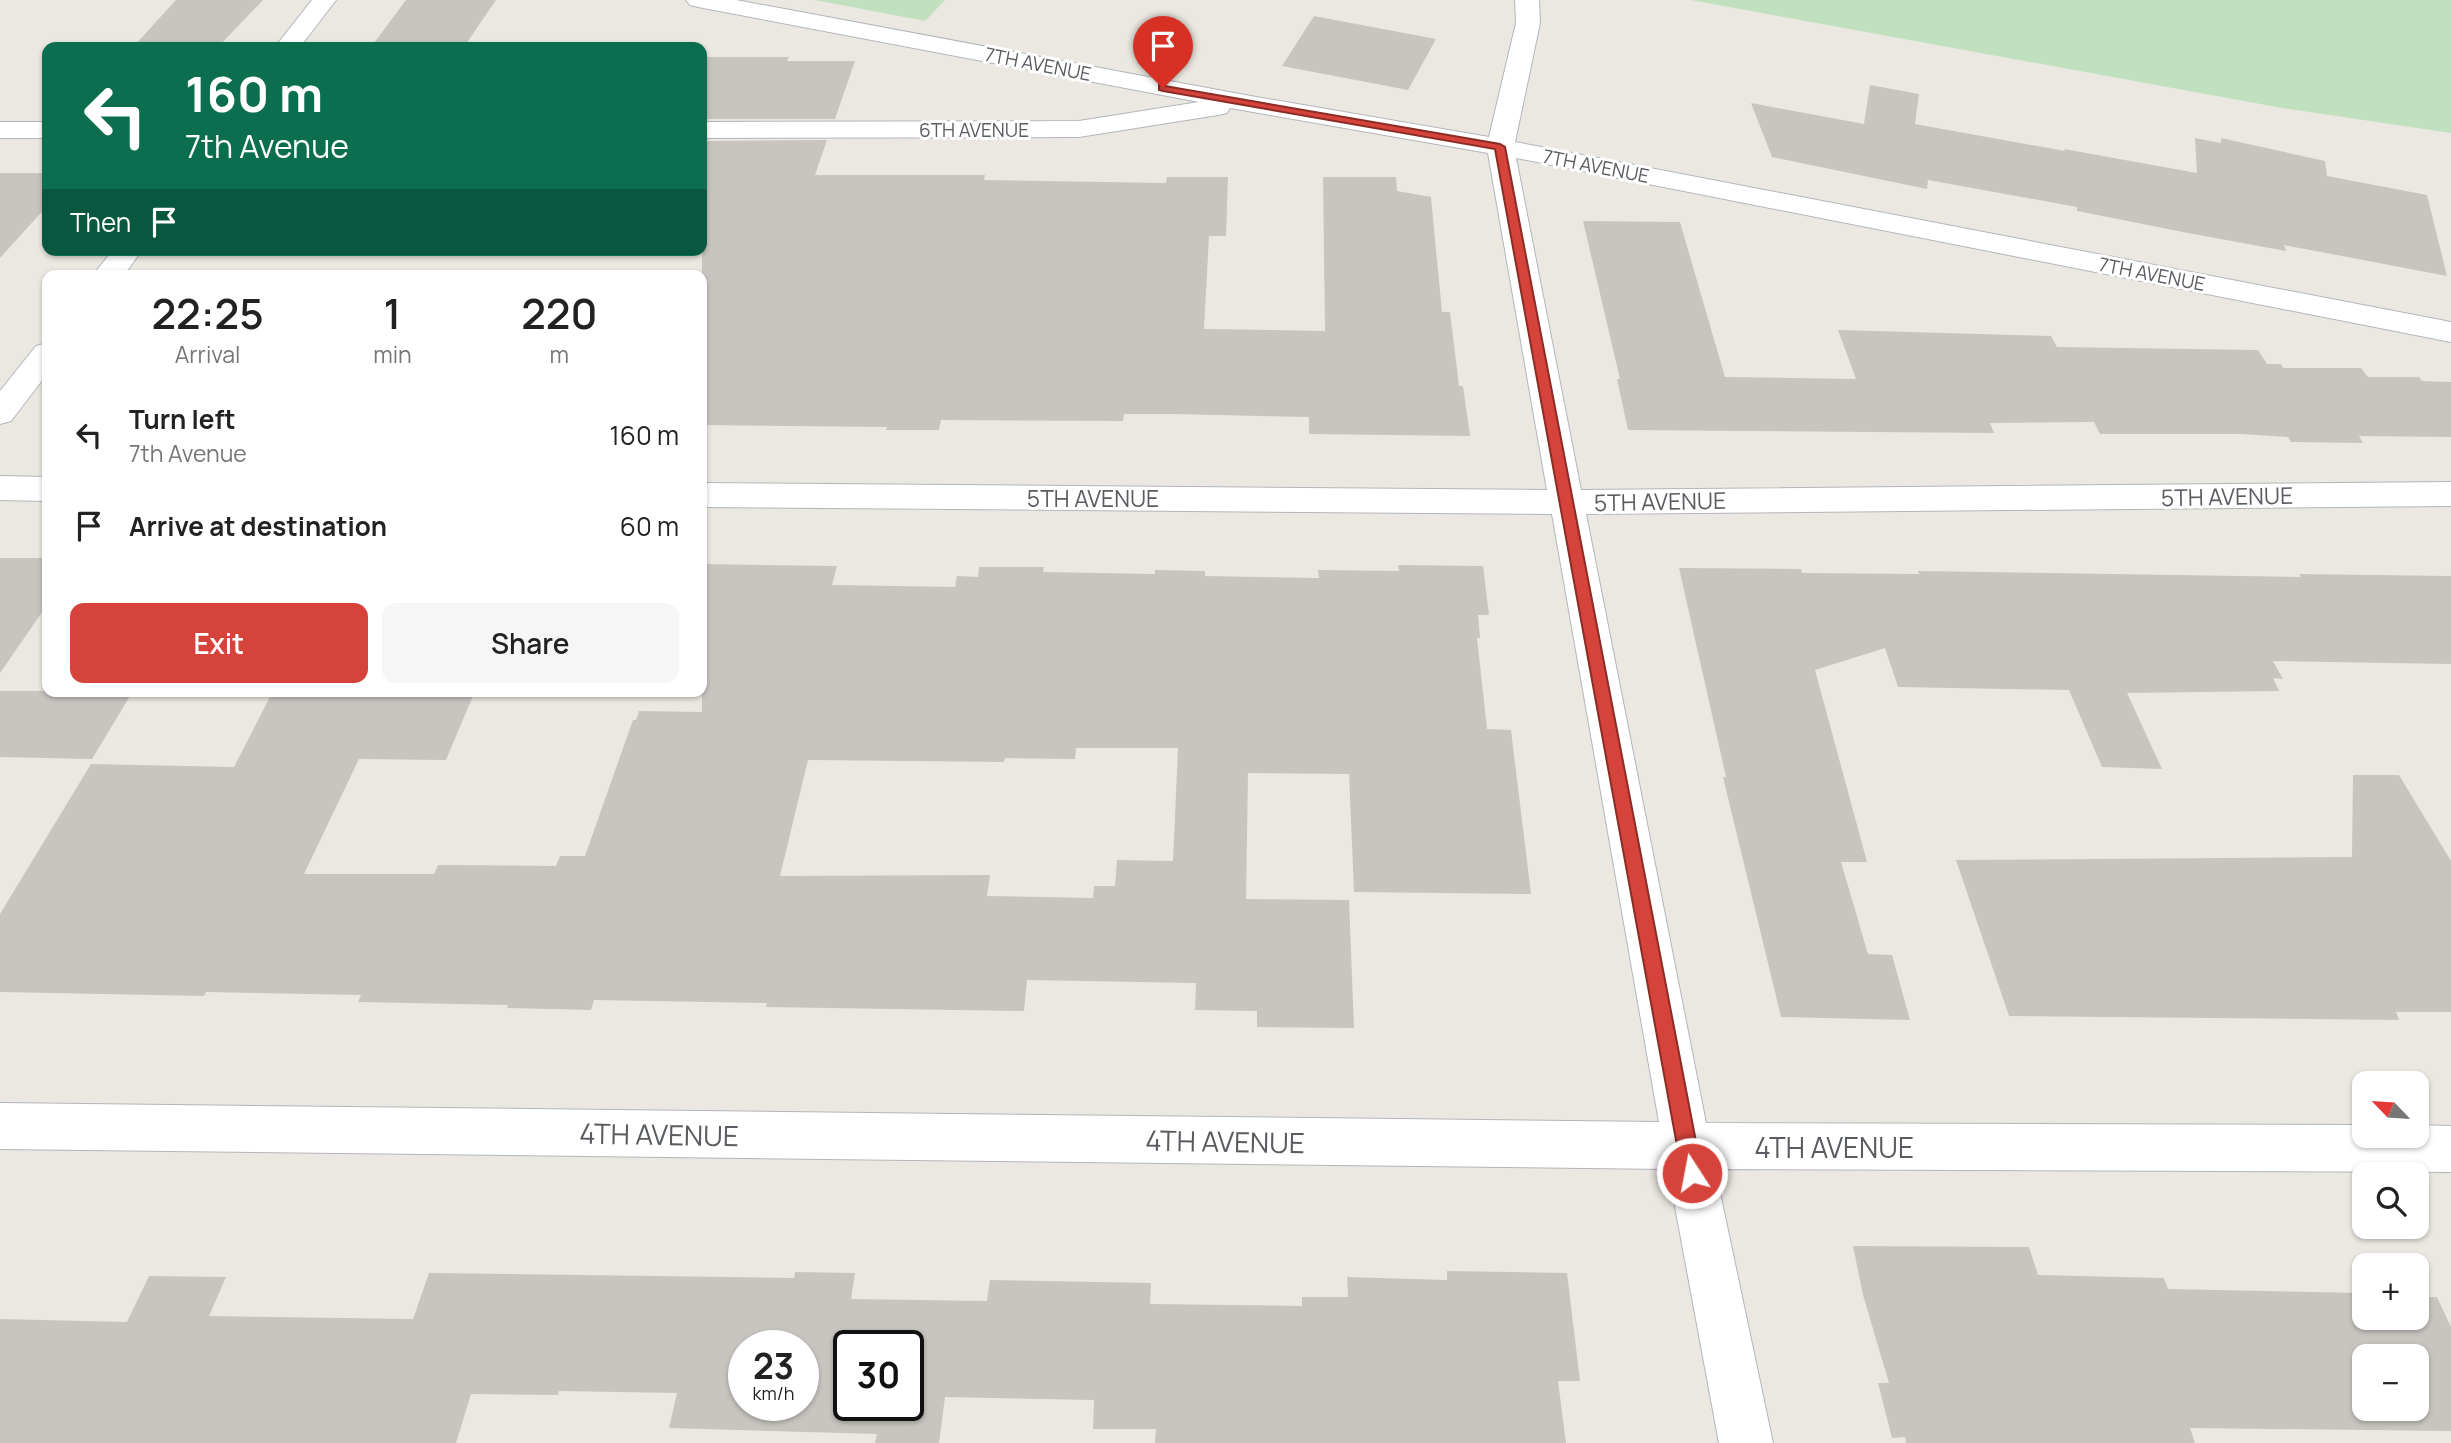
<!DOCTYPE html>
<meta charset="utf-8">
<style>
body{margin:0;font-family:Manrope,sans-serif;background:#f6f6f6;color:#222;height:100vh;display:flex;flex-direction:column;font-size:26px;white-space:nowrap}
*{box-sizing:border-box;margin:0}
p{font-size:23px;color:#767676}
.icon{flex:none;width:38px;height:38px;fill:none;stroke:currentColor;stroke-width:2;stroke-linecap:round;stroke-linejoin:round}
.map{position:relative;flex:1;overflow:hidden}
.side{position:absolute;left:42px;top:270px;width:665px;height:427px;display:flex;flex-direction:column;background:#fff;border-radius:14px;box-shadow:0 2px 5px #0004}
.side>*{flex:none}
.guide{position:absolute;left:42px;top:42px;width:665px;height:214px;border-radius:14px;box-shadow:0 2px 5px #0004;background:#0b6e4f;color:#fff;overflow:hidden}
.needle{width:46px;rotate:295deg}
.fabs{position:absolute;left:2352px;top:1071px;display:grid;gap:14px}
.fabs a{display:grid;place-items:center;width:77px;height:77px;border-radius:14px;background:#fff;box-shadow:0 2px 5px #0004;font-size:35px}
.speed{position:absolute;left:728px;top:1330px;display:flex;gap:14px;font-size:35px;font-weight:700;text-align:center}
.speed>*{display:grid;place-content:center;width:91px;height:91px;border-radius:50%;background:#fff;box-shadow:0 2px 5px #0004;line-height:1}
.speed small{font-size:18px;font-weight:400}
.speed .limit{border:4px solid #111;border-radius:10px;background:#fff;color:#111}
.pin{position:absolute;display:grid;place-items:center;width:60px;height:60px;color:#fff;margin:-72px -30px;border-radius:50% 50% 50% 0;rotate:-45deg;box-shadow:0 0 7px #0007}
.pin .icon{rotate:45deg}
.me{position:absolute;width:77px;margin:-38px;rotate:349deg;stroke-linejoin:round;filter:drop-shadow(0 0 5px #0008)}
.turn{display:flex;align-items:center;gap:24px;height:147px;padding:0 28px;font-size:32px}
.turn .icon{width:91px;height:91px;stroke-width:2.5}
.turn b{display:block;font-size:49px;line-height:60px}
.then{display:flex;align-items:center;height:66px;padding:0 28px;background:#0003;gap:14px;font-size:26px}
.eta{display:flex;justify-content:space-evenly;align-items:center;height:119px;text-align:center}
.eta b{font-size:42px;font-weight:600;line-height:49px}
.primary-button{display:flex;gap:14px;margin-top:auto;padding:14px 28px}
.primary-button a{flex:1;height:80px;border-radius:14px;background:#d6433b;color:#fff;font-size:28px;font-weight:600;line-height:80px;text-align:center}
.primary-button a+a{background:#f6f6f6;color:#222}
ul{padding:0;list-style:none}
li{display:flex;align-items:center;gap:21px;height:91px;padding:0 28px}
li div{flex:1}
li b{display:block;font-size:26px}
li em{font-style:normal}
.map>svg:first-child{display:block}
.green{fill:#c0e0bf}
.building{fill:#c8c5c0;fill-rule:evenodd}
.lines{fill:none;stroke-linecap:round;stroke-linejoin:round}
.minor-casing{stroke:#b3b6ba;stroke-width:2}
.minor{fill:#fff;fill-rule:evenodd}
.route{fill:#d6433b;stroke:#8b2c26;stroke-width:2}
.labels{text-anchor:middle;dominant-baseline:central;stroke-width:6;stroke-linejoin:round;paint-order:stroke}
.far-street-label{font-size:19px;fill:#595c60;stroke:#fff}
.street-label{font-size:23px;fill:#595c60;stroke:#fff}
.near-street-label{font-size:28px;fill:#595c60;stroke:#fff}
</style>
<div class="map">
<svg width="2451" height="1443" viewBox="0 0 2451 1443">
<rect width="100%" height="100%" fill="#ebe8e1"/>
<!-- green -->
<g class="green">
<polygon points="815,0 945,0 925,21"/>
<polygon points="1691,0 2451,0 2451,133 2282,108"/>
</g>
<!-- building -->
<g class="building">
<polygon points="176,0 263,0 218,47 133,47"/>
<polygon points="406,0 496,0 464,47 371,47"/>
<polygon points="1314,16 1436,39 1408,90 1282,66"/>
<polygon points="702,57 789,57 787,61 855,61 835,119 702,119"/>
<polygon points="1870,85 1919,94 1915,124 2065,151 2064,149 2197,173 2195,138 2221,143 2221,138 2325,161 2327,176 2427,195 2447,276 2284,245 2286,251 2188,233 2077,211 2077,207 1928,180 1927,189 1772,157 1751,103 1864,124"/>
<polygon points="827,140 815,175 985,175 984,180 1166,183 1167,177 1228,177 1226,236 1209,236 1204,329 1325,331 1323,177 1396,177 1397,191 1431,197 1442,312 1450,312 1459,386 1463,386 1470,436 1309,434 1309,417 1174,414 1124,414 1123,421 941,420 939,430 886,430 887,427 702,425 702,141"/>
<polygon points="0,173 47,173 47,206 0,258"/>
<polygon points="1583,221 1680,222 1725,377 1856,379 1838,330 2051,336 2057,347 2258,350 2267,364 2281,364 2283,368 2361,368 2368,377 2419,377 2422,381 2451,382 2451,437 2359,436 2363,443 2291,442 2288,437 2241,434 2100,434 2094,422 1990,423 1994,433 1628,430 1617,379 1620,379"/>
<polygon points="0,558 47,558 47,605 0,673"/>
<path d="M702,564L837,566L832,585L955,587L957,576L978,577L979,567H1044L1043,572L1155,574V570L1205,571V576L1319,578L1318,570L1399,571L1398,565L1483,566L1489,615H1478L1480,638H1477L1487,729L1511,730L1531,894L1354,892L1349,774L1248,773L1246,899L1349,900L1354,1028L1257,1027V1011L1195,1010L1196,983L1027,980L1024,1011L766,1007L767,1003L594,1000L591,1010L507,1008L508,1005L358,1002L361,995L206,992L204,996L0,992V914L91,764L234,767L273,691H475L446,760L359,759L304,874H434L438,865L556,866L560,856H585L633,720H636L639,711L702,712ZM1076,748H1178L1173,861L1117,860L1115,886H1094L1093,898L987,896L990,875L780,876L808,760L1004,762L1005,758L1075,759Z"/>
<polygon points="1679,568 1801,569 1802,573 1919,574 1918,571 2301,577 2299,574 2451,576 2451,664 2273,661 2283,679 2273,678 2279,691 2127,693 2162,769 2102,767 2069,690 1898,687 1885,648 1815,670 1867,862 1841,862 1868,954 1892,955 1910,1020 1781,1017 1723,777 1726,777"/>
<polygon points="0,691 133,691 92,759 0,757"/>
<polygon points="2353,775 2399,775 2451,861 2451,1012 2396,1012 2399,1020 2009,1016 1956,860 2352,857"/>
<path d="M1853,1246L2029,1247L2038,1275L2164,1278L2168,1289L2364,1293V1318H2417V1297H2437L2451,1327V1431L2190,1428L2195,1443H1906L1905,1437L1892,1438L1878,1383H1889L1863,1295ZM2364,1356H2417V1409H2364Z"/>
<path d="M1447,1271L1567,1273L1580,1381H1558L1566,1443H1155L1156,1429H1093L1094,1400L945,1397L939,1443H875L877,1434L669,1428L677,1393L559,1391L558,1395L471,1394L456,1443H0V1319L127,1322L149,1276L226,1277L209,1316L413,1319L429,1273L794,1278L795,1272L855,1273L851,1299L987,1301L990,1280L1151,1283L1150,1304L1302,1306V1297H1348L1347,1277L1447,1280ZM744,1346H803V1405H744ZM849,1346H908V1405H849Z"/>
</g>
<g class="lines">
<defs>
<g id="minor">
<polygon points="312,0 336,0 300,47 275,47"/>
<polygon points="686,0 736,0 1245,95 1489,137 1516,23 1515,0 1539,0 1540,23 1515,142 2451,322 2451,342 1516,158 1581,490 2451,482 2451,506 1586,514 1706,1123 2364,1125 2364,1136 2417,1136 2417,1125 2451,1126 2451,1172 1715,1169 1773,1443 1719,1443 1668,1169 0,1149 0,1103 1659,1122 1552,514 702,507 702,483 1547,490 1488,153 1230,108 1227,113 1218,115 1079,137 702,138 702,122 1079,121 1199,102 698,7 690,5"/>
<rect x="0" y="122" width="47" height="16"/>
<polygon points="113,250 142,250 124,275 93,275"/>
<polygon points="47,343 47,374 11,421 0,424 0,391 36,346"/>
<polygon points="0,476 47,477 47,501 0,500"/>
</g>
</defs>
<!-- minor casing -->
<use href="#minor" class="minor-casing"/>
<!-- minor -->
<use href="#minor" class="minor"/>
</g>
<!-- route -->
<polygon class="route" points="1159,85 1500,144 1505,147 1702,1173 1699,1180 1692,1183 1685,1180 1682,1173 1495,149 1163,91 1159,90"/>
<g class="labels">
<!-- far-street labels -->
<g class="far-street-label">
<text transform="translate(1038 64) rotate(11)">7TH AVENUE</text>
<text x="974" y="130">6TH AVENUE</text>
<text transform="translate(1596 166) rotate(11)">7TH AVENUE</text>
<text transform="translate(2152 274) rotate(11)">7TH AVENUE</text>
</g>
<!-- street labels -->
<g class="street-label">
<text transform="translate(2227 496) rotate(-1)">5TH AVENUE</text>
<text x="1093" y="498">5TH AVENUE</text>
<text transform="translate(1660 501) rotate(-1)">5TH AVENUE</text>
</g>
<!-- near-street labels -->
<g class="near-street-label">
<text transform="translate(659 1134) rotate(1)">4TH AVENUE</text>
<text transform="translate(1225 1141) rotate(1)">4TH AVENUE</text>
<text x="1834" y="1147">4TH AVENUE</text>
</g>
</g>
</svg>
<div class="fabs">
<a><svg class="needle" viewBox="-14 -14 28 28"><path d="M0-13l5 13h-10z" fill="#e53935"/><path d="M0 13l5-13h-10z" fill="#767676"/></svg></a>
<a><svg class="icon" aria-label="search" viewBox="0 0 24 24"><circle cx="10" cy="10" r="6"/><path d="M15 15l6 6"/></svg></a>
<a>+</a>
<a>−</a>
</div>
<div class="speed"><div>23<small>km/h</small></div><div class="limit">30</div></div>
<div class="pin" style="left:1163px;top:88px;background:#d93025"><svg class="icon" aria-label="arrive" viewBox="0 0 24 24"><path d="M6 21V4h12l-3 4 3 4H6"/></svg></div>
<svg class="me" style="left:1692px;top:1173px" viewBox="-20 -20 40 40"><circle r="17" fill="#d6433b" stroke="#fff" stroke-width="3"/><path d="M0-11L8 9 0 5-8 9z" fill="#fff"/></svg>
<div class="guide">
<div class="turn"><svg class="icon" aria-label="left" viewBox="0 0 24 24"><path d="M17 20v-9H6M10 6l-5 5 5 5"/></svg><div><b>160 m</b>7th Avenue</div></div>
<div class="then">Then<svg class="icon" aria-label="arrive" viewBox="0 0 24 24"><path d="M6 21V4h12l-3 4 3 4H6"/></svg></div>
</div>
<section class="side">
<div class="eta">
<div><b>22:25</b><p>Arrival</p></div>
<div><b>1</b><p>min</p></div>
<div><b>220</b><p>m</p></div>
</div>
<ul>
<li><svg class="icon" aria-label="left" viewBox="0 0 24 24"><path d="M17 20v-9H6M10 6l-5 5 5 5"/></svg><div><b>Turn left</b><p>7th Avenue</p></div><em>160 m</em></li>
<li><svg class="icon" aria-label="arrive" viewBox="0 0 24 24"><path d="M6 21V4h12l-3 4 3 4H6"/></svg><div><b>Arrive at destination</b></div><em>60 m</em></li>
</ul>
<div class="primary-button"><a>Exit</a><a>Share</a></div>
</section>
</div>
